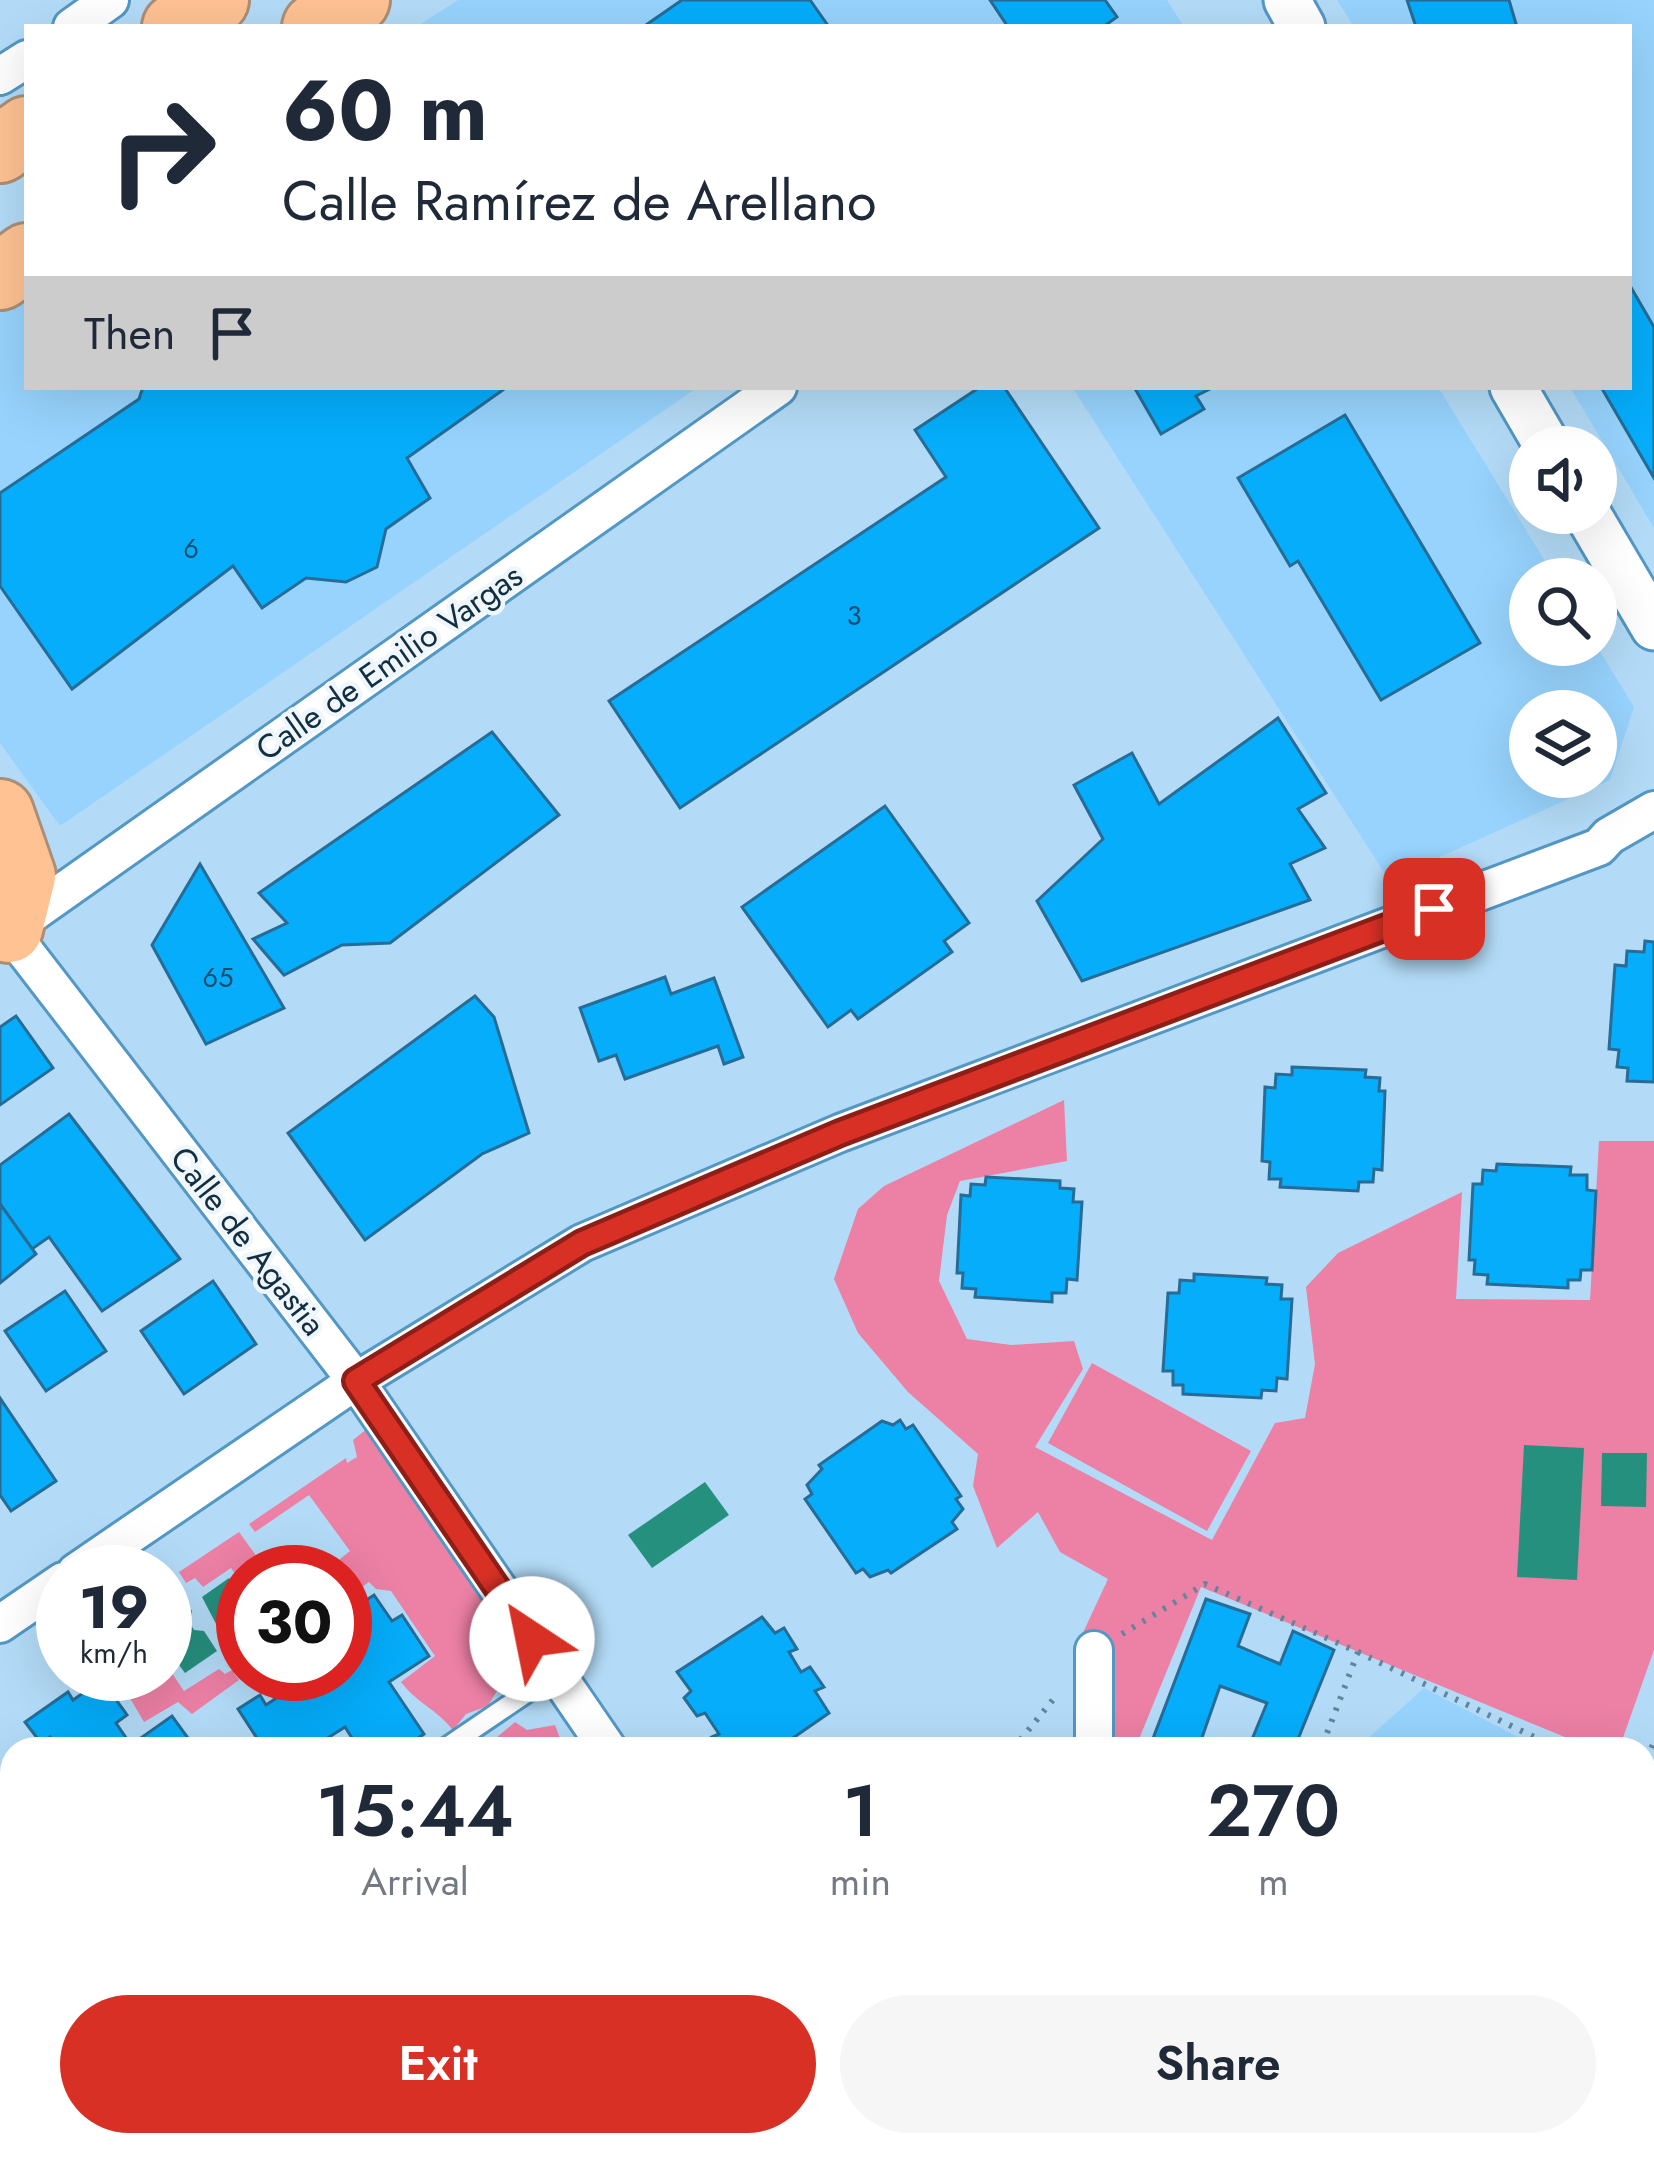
<!DOCTYPE html>
<meta charset="utf-8">
<style>
body{margin:0;font-family:Jost,sans-serif;background:#f6f6f7;color:#1f2937;height:100vh;display:flex;flex-direction:column;font-size:45px;white-space:nowrap}
*{box-sizing:border-box;margin:0}
p{font-size:39px;color:#747a83}
.icon{flex:none;width:66px;height:66px;fill:none;stroke:currentColor;stroke-width:2;stroke-linecap:round;stroke-linejoin:round}
.map{position:relative;flex:1;overflow:hidden}
.drawer{position:absolute;left:0px;top:1737px;width:1656px;height:420px;display:flex;flex-direction:column;background:#fff;border-radius:36px 36px 0 0;box-shadow:0 12px 48px #0002}
.drawer>*{flex:none}
.banner{position:absolute;left:24px;top:24px;width:1608px;height:366px;border-radius:0px;box-shadow:0 12px 48px #0002;background:#fff;color:#1f2937;overflow:hidden}
.controls{position:absolute;left:1509px;top:426px;display:grid;gap:24px}
.controls a{display:grid;place-items:center;width:108px;height:108px;border-radius:50%;background:#fff;box-shadow:0 12px 48px #0002;font-size:60px}
.speed{position:absolute;left:36px;top:1545px;display:flex;gap:24px;font-size:60px;font-weight:700;text-align:center}
.speed>*{display:grid;place-content:center;width:156px;height:156px;border-radius:50%;background:#fff;box-shadow:0 12px 48px #0002;line-height:1}
.speed small{font-size:30px;font-weight:400}
.speed .limit{border:18px solid #d22;background:#fff;color:#111}
.pin{position:absolute;display:grid;place-items:center;width:102px;height:102px;color:#fff;margin:-51px;border-radius:24px;box-shadow:0 6px 18px #0006}
.me{position:absolute;width:132px;margin:-66px;rotate:326deg;stroke-linejoin:round;filter:drop-shadow(0 0 9px #0008)}
.turn{display:flex;align-items:center;gap:42px;height:252px;padding:0 60px;font-size:54px}
.turn .icon{width:156px;height:156px;stroke-width:2.5}
.turn b{display:block;font-size:84px;line-height:102px}
.then{display:flex;align-items:center;height:114px;padding:0 60px;background:#0003;gap:24px;font-size:45px}
.eta{display:flex;justify-content:space-evenly;align-items:center;height:204px;text-align:center}
.eta b{font-size:72px;font-weight:600;line-height:84px}
.cta{display:flex;gap:24px;margin-top:auto;padding:24px 60px}
.cta a{flex:1;height:138px;border-radius:72px;background:#d93025;color:#fff;font-size:48px;font-weight:600;line-height:138px;text-align:center}
.cta a+a{background:#f6f6f7;color:#1f2937}
.map>svg:first-child{display:block}
.built{fill:#97d3fd;fill-rule:evenodd}
.green{fill:#ec80a5}
.water{fill:#26907e}
.building{fill:#05adfb;stroke:#266c96;stroke-width:3}
.lines{fill:none;stroke-linecap:round;stroke-linejoin:round}
.service-casing{stroke:#5397c4;stroke-width:24}
.minor-casing{stroke:#5397c4;stroke-width:42}
.tertiary-casing{stroke:#5397c4;stroke-width:51}
.motorway-casing{stroke:#ab8e76;stroke-width:72}
.path{stroke:#63859c;stroke-width:6;stroke-dasharray:3 9;stroke-linecap:butt}
.service{stroke:#fff;stroke-width:18}
.minor{stroke:#fff;stroke-width:36}
.tertiary{stroke:#fff;stroke-width:45}
.motorway{stroke:#fec293;stroke-width:66}
.route-casing{stroke:#8d1f18;stroke-width:30}
.route{stroke:#d93025;stroke-width:21}
.labels{text-anchor:middle;dominant-baseline:central;stroke-width:9;stroke-linejoin:round;paint-order:stroke}
.number-label{font-size:27px;fill:#0f4e70}
.street-label{font-size:33px;fill:#122e41;stroke:#f0f7fc}
</style>
<div class="map">
<svg width="1654" height="2157" viewBox="0 0 1654 2157">
<rect width="100%" height="100%" fill="#b3dbf7"/>
<!-- built -->
<g class="built">
<polygon points="458,0 1167,0 1184,27 416,27"/>
<polygon points="1337,0 1654,0 1654,528 1570,387 1629,387 1629,27 1354,27"/>
<polygon points="27,280 27,387 698,387 60,826 0,743 0,298"/>
<path d="M1072,387H1438L1556,579H1530V645H1596L1634,707L1610,780L1389,880ZM1530,711H1596V777H1530Z"/>
<polygon points="1424,1688 1541,1749 1356,1749"/>
<polygon points="1644,1809 1654,1820 1654,2157 1604,2157 1593,2145 1644,2145"/>
</g>
<!-- green -->
<g class="green">
<polygon points="1064,1100 1067,1161 960,1181 947,1215 939,1281 967,1339 1011,1345 1074,1341 1083,1369 1035,1447 1212,1540 1275,1423 1305,1418 1315,1364 1306,1287 1338,1253 1462,1192 1456,1299 1590,1300 1599,1141 1654,1141 1654,1650 1619,1749 1594,1749 1201,1587 1135,1749 1079,1749 1081,1637 1108,1579 1060,1552 1038,1512 997,1548 973,1486 978,1454 908,1392 858,1333 834,1279 858,1209 884,1186"/>
<polygon points="1092,1363 1251,1451 1207,1531 1048,1443"/>
<path d="M372,1425L489,1597L491,1615L514,1662L488,1706L466,1714L453,1730C436,1709 417,1703 401,1682L435,1656L391,1591L376,1589L369,1582L345,1599V1572H324L350,1551L309,1495L255,1532L249,1524L346,1458L347,1463L357,1457L353,1440Z"/>
<polygon points="239,1532 268,1572 243,1572 243,1585 231,1568 203,1587 195,1578 186,1583 179,1572"/>
<polygon points="165,1663 184,1691 219,1669 225,1674 232,1670 239,1680 192,1714 178,1702 144,1722 116,1674 165,1674"/>
<polygon points="515,1722 527,1730 555,1725 564,1749 483,1749"/>
<polygon points="12,1961 12,2145 32,2145 31,2157 0,2157 0,1970"/>
<polygon points="1182,2145 1517,2145 1527,2157 1167,2157"/>
</g>
<!-- water -->
<g class="water">
<polygon points="1524,1445 1584,1448 1577,1580 1517,1577"/>
<polygon points="1602,1453 1647,1453 1646,1507 1601,1506"/>
<polygon points="705,1482 729,1515 652,1568 628,1535"/>
<polygon points="229,1578 243,1601 243,1617 235,1623 240,1633 226,1643 202,1597"/>
<polygon points="178,1591 192,1611 190,1623 194,1630 204,1631 217,1651 185,1673 165,1646 165,1600"/>
</g>
<!-- building -->
<g class="building">
<polygon points="682,0 810,0 829,27 643,27"/>
<polygon points="990,0 1105,0 1117,17 1103,27 1008,27"/>
<polygon points="1407,0 1509,0 1517,27 1416,27"/>
<polygon points="1629,284 1654,327 1654,478 1601,387 1629,387"/>
<polygon points="143,387 507,387 407,458 430,498 386,529 377,567 346,582 306,578 262,608 233,566 72,689 0,586 0,493 139,399"/>
<polygon points="980,387 1004,387 1099,528 680,808 609,701 946,477 915,430"/>
<polygon points="1134,387 1214,387 1196,396 1204,409 1161,434"/>
<polygon points="1345,415 1480,643 1381,700 1298,561 1290,566 1238,478"/>
<polygon points="1278,718 1326,793 1298,809 1325,848 1290,864 1310,900 1082,981 1037,901 1103,839 1074,785 1132,753 1159,804"/>
<polygon points="492,732 559,815 390,943 342,945 284,975 253,939 287,923 259,893"/>
<polygon points="885,806 969,923 944,941 952,952 858,1019 851,1010 828,1027 742,907"/>
<polygon points="200,864 284,1008 206,1044 152,945"/>
<polygon points="1645,941 1654,942 1654,1082 1627,1081 1628,1068 1617,1067 1619,1050 1609,1049 1615,965 1626,966 1627,951 1644,952"/>
<polygon points="665,977 671,994 714,978 743,1057 724,1064 718,1046 625,1079 616,1055 599,1061 580,1008"/>
<polygon points="475,996 494,1017 529,1133 482,1154 365,1240 288,1133"/>
<polygon points="16,1016 53,1068 0,1105 0,1027"/>
<polygon points="1292,1067 1366,1070 1365,1077 1380,1078 1379,1091 1385,1091 1382,1170 1374,1169 1373,1182 1359,1182 1358,1191 1280,1187 1281,1179 1269,1179 1270,1162 1262,1161 1265,1087 1275,1088 1276,1074 1292,1075"/>
<polygon points="69,1114 180,1259 102,1311 49,1237 32,1249 0,1204 0,1165"/>
<polygon points="1497,1164 1571,1167 1570,1175 1587,1175 1587,1190 1596,1191 1592,1270 1581,1270 1580,1280 1568,1280 1568,1288 1487,1284 1488,1275 1474,1274 1475,1260 1469,1260 1473,1184 1482,1184 1483,1170 1496,1171"/>
<polygon points="986,1177 1060,1181 1060,1188 1074,1189 1073,1202 1082,1202 1077,1280 1067,1279 1066,1293 1052,1293 1052,1302 975,1297 976,1289 962,1288 963,1273 957,1273 961,1195 970,1196 971,1184 985,1185"/>
<polygon points="0,1204 36,1254 0,1283"/>
<polygon points="1194,1274 1267,1278 1266,1284 1282,1285 1281,1299 1292,1299 1287,1379 1277,1378 1276,1391 1262,1390 1261,1398 1183,1394 1183,1385 1173,1385 1173,1371 1163,1371 1168,1293 1179,1293 1180,1280 1194,1281"/>
<polygon points="213,1281 256,1344 184,1394 141,1331"/>
<polygon points="65,1291 106,1351 46,1391 5,1331"/>
<polygon points="0,1398 56,1481 11,1511 0,1495"/>
<polygon points="900,1420 906,1429 913,1425 961,1496 956,1499 963,1509 952,1522 957,1529 891,1573 888,1570 870,1577 863,1569 856,1573 805,1499 812,1494 807,1485 822,1469 819,1465 882,1421 893,1425"/>
<polygon points="374,1595 392,1621 402,1615 429,1656 389,1682 424,1734 402,1749 359,1749 345,1727 323,1741 328,1749 264,1749 238,1709 260,1695 266,1705 275,1699 259,1674 345,1674 345,1614"/>
<polygon points="1206,1599 1250,1614 1238,1646 1280,1664 1293,1631 1334,1650 1294,1749 1248,1749 1267,1703 1220,1686 1198,1749 1149,1749"/>
<polygon points="762,1617 775,1633 784,1628 797,1649 789,1652 801,1672 810,1667 824,1687 815,1691 829,1713 777,1749 721,1749 712,1737 719,1734 705,1713 697,1716 684,1698 691,1691 677,1672"/>
<polygon points="102,1680 127,1715 116,1723 131,1745 172,1716 196,1749 51,1749 56,1745 50,1737 41,1743 25,1722 68,1692 73,1700"/>
<polygon points="1644,1890 1654,1901 1654,2069 1644,2077"/>
<polygon points="0,1924 12,1942 12,1955 0,1963"/>
<polygon points="1644,2123 1654,2135 1654,2157 1604,2157 1593,2145 1644,2145"/>
<polygon points="48,2145 138,2145 146,2157 71,2157 66,2150 57,2157"/>
<polygon points="167,2145 199,2145 208,2157 150,2157"/>
<polygon points="319,2145 354,2145 336,2157 327,2157"/>
<polygon points="752,2145 834,2145 843,2157 736,2157"/>
<polygon points="977,2145 1005,2145 1013,2154 1027,2145 1082,2145 1091,2157 963,2157"/>
</g>
<g class="lines">
<defs>
<g id="service">
<polyline points="444,1749 556,1673"/>
<polyline points="1110,2145 1118,2157"/>
</g>
<g id="minor">
<polyline points="72,27 110,0"/>
<polyline points="0,76 27,59"/>
<polyline points="0,919 356,1381 608,1749"/>
<polyline points="13,927 778,387"/>
<polyline points="76,1572 356,1381 582,1243 840,1133 1599,847 1609,836 1654,810"/>
<polyline points="0,1624 63,1581"/>
<polyline points="1094,1749 1094,1650"/>
<polyline points="879,2145 888,2157"/>
<polyline points="1558,2145 1569,2157"/>
<polyline points="417,2157 434,2145"/>
</g>
<g id="tertiary">
<polyline points="1287,0 1302,27"/>
<polyline points="1513,387 1548,447"/>
<polyline points="1587,513 1654,627"/>
</g>
<g id="motorway">
<polyline points="176,27 215,0"/>
<polyline points="316,27 356,0"/>
<polyline points="0,149 27,130"/>
<polyline points="0,276 27,257"/>
<polyline points="0,813 22,876 9,929"/>
</g>
</defs>
<!-- service casing -->
<use href="#service" class="service-casing"/>
<!-- minor casing -->
<use href="#minor" class="minor-casing"/>
<!-- tertiary casing -->
<use href="#tertiary" class="tertiary-casing"/>
<!-- motorway casing -->
<use href="#motorway" class="motorway-casing"/>
<!-- path -->
<g class="path">
<polyline points="1122,1634 1205,1584 1358,1652 1321,1749"/>
<polyline points="1358,1652 1559,1749"/>
<polyline points="1013,1749 1056,1696"/>
<polyline points="1644,1752 1649,1754 1654,1742"/>
<polyline points="1644,1792 1654,1803"/>
<polyline points="1340,2145 1350,2157"/>
<polyline points="1352,2157 1367,2145"/>
<polyline points="1480,2157 1494,2145"/>
</g>
<!-- service -->
<use href="#service" class="service"/>
<!-- minor -->
<use href="#minor" class="minor"/>
<!-- tertiary -->
<use href="#tertiary" class="tertiary"/>
<!-- motorway -->
<use href="#motorway" class="motorway"/>
</g>
<g class="lines">
<defs>
<polyline id="route" points="532,1639 356,1381 582,1243 840,1133 1434,909"/>
</defs>
<!-- route casing -->
<use href="#route" class="route-casing"/>
<!-- route -->
<use href="#route" class="route"/>
</g>
<g class="labels">
<!-- number labels -->
<g class="number-label">
<text x="191" y="548">6</text>
<text x="854" y="615">3</text>
<text x="218" y="977">65</text>
</g>
<!-- street labels -->
<g class="street-label">
<text transform="translate(389 662) rotate(-35)">Calle de Emilio Vargas</text>
<text transform="translate(248 1241) rotate(52)">Calle de Agastia</text>
</g>
</g>
</svg>
<div class="controls">
<a><svg class="icon" aria-label="sound" viewBox="0 0 24 24"><path d="M4 9h4l5-4v14l-5-4H4zM17 9q2 3 0 6"/></svg></a>
<a><svg class="icon" aria-label="search" viewBox="0 0 24 24"><circle cx="10" cy="10" r="6"/><path d="M15 15l6 6"/></svg></a>
<a><svg class="icon" aria-label="layers" viewBox="0 0 24 24"><path d="M12 4l9 5-9 5-9-5zM3 14l9 5 9-5"/></svg></a>
</div>
<div class="speed"><div>19<small>km/h</small></div><div class="limit">30</div></div>
<div class="pin" style="left:1434px;top:909px;background:#d93025"><svg class="icon" aria-label="arrive" viewBox="0 0 24 24"><path d="M6 21V4h12l-3 4 3 4H6"/></svg></div>
<svg class="me" style="left:532px;top:1639px" viewBox="-20 -20 40 40"><circle r="19" fill="#fff"/><path d="M0-13L10 11 0 6-10 11z" fill="#d93025"/></svg>
<div class="banner">
<div class="turn"><svg class="icon" aria-label="right" viewBox="0 0 24 24"><path d="M7 20v-9h11M14 6l5 5-5 5"/></svg><div><b>60 m</b>Calle Ramírez de Arellano</div></div>
<div class="then">Then<svg class="icon" aria-label="arrive" viewBox="0 0 24 24"><path d="M6 21V4h12l-3 4 3 4H6"/></svg></div>
</div>
<section class="drawer">
<div class="eta">
<div><b>15:44</b><p>Arrival</p></div>
<div><b>1</b><p>min</p></div>
<div><b>270</b><p>m</p></div>
</div>
<div class="cta"><a>Exit</a><a>Share</a></div>
</section>
</div>
